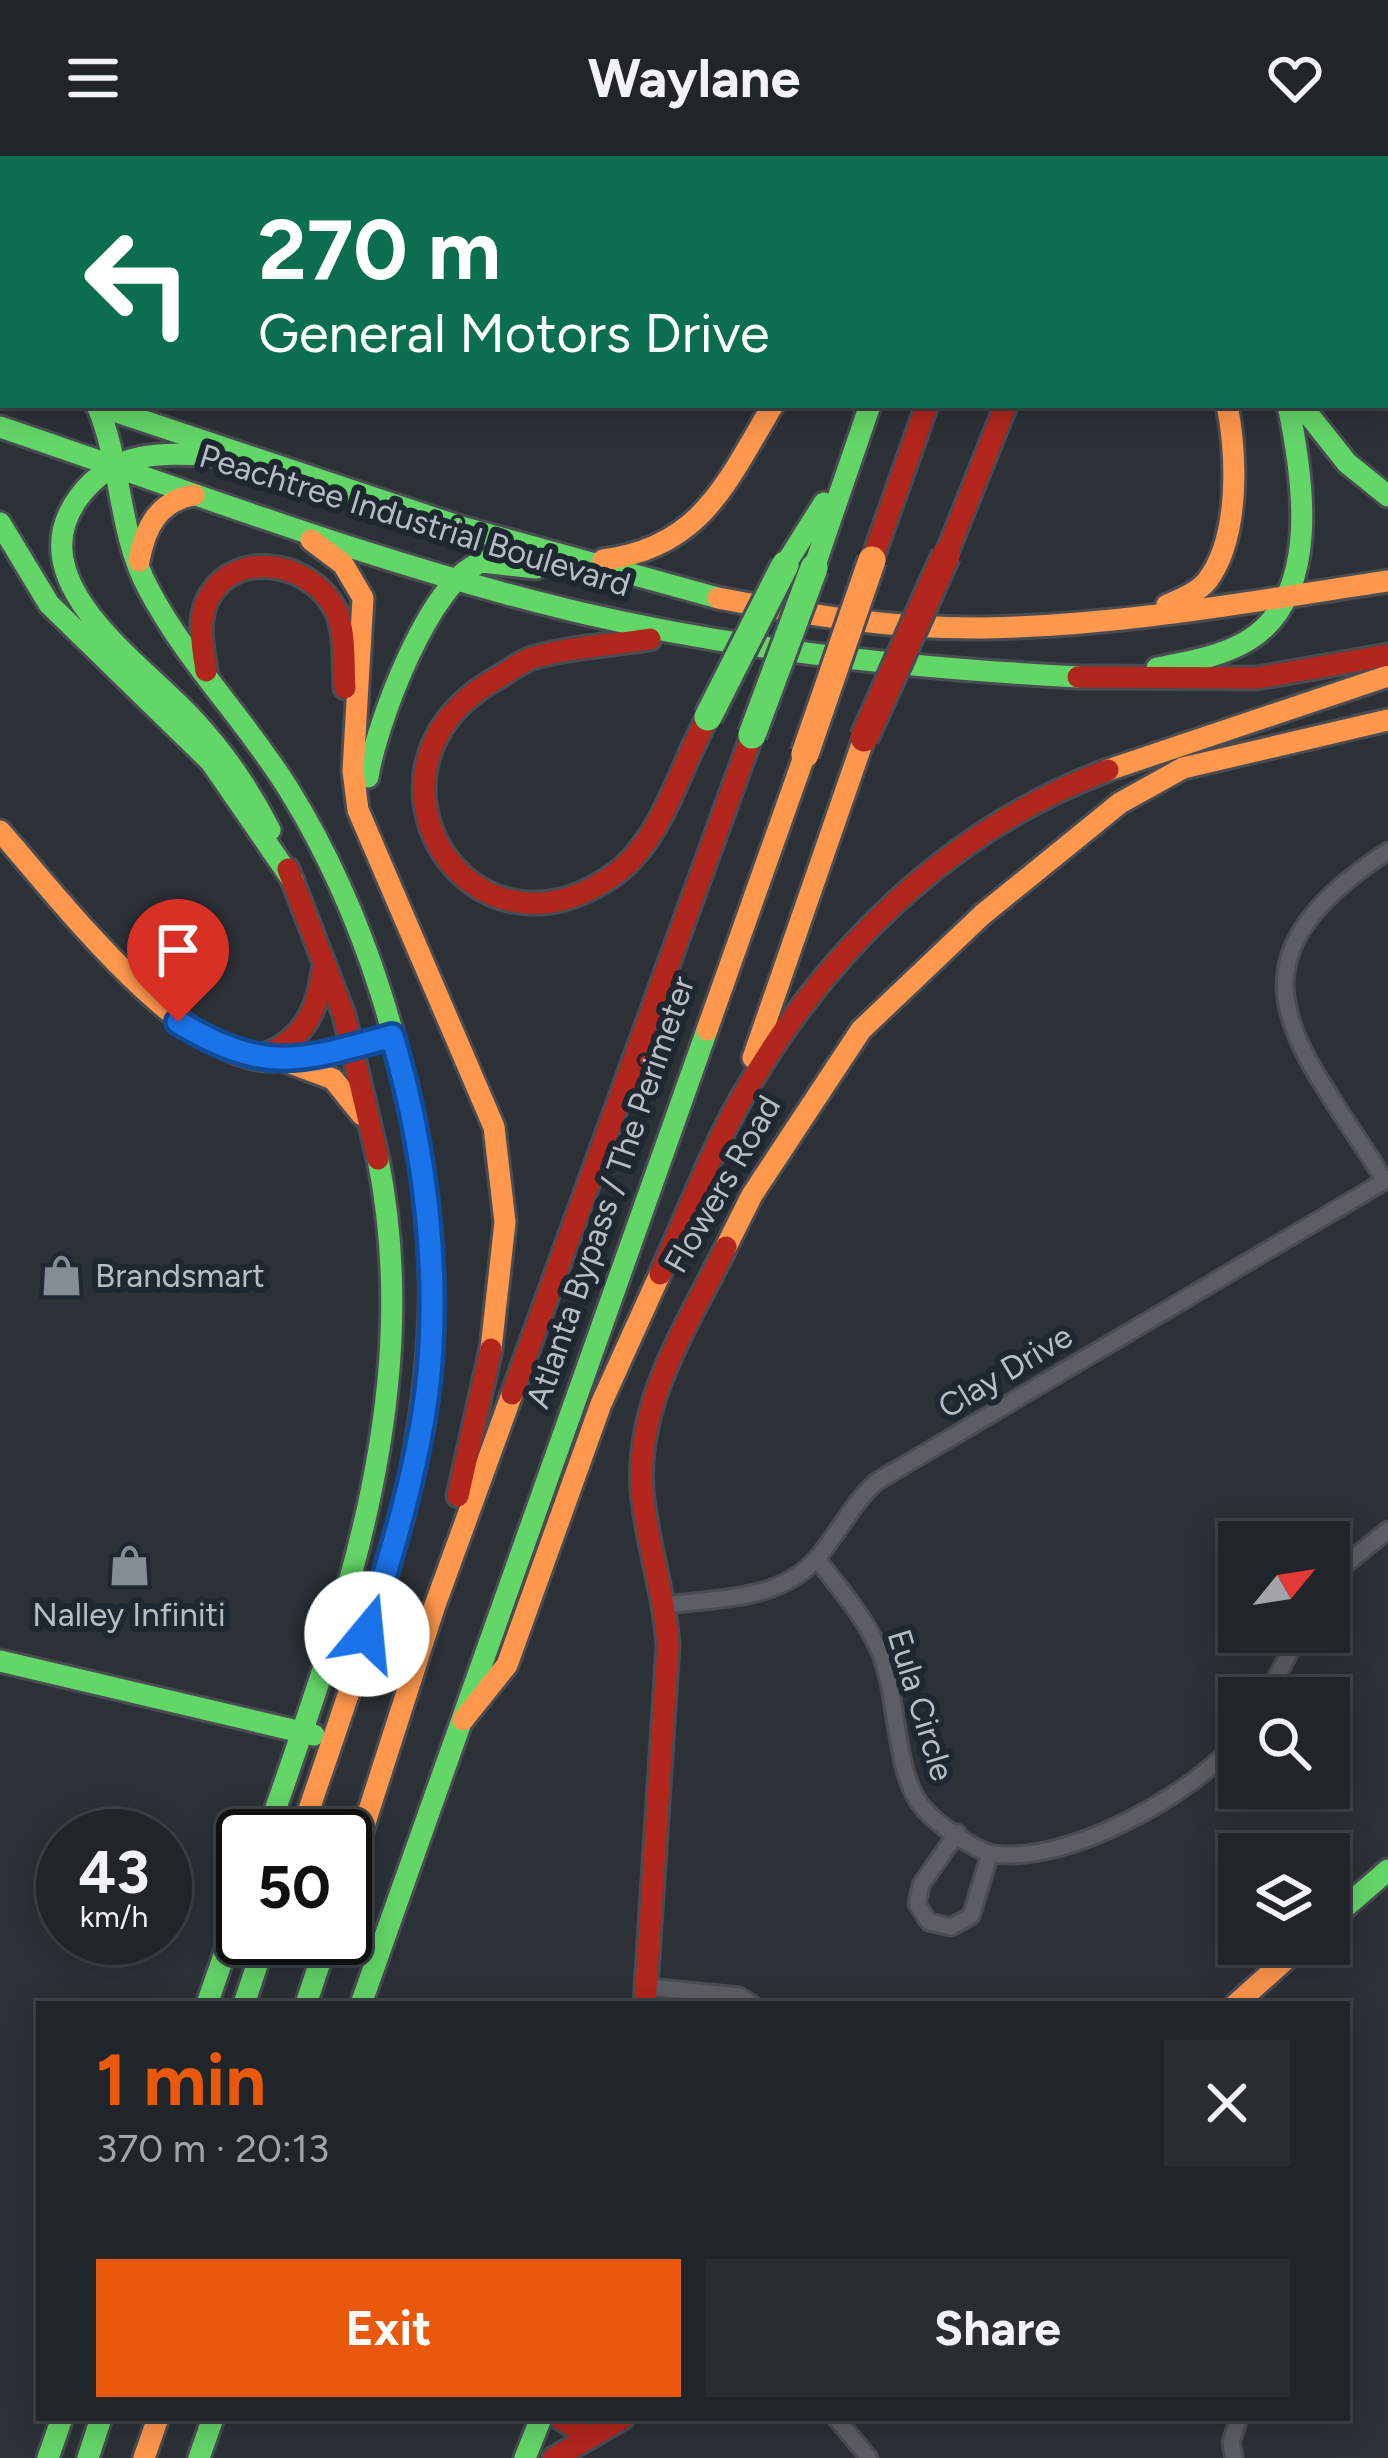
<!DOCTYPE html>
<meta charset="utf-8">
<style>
body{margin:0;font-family:Figtree,sans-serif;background:#282d31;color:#f1f3f6;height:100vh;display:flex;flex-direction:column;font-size:45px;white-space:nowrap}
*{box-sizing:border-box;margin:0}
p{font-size:39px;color:#a2a5a8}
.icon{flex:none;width:66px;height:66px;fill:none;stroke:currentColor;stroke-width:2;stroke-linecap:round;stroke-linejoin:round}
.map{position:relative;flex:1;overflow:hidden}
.drawer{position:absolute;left:36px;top:1845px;width:1314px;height:420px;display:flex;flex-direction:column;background:#202529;border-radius:0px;box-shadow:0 6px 30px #0003,0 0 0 3px #3d4246}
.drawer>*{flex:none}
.top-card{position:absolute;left:0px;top:0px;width:1389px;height:252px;box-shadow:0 6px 30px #0003,0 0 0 3px #3d4246;background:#0b6e4f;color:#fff;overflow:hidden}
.needle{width:78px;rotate:60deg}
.controls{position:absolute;left:1218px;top:1365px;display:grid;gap:24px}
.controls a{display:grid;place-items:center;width:132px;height:132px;border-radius:0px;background:#202529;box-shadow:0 6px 30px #0003,0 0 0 3px #3d4246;font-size:60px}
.speed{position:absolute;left:36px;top:1653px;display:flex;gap:24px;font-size:60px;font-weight:700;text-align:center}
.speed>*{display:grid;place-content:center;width:156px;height:156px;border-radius:50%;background:#202529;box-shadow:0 6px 30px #0003,0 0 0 3px #3d4246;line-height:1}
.speed small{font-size:30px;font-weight:400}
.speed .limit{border:6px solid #111;border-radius:18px;background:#fff;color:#111}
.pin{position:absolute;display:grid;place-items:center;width:102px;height:102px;color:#fff;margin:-123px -51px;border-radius:50% 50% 50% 0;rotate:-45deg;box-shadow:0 0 12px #0007}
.pin .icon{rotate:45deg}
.me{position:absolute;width:132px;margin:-66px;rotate:17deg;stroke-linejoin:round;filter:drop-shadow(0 0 9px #0008)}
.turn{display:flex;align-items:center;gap:42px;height:252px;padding:0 60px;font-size:54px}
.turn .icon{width:156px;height:156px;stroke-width:2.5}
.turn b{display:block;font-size:84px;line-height:102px}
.round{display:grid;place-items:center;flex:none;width:126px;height:126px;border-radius:0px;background:#282d31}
.summary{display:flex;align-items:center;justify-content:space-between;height:204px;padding:0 60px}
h1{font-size:72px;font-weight:700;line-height:90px;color:#ea580c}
.button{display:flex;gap:24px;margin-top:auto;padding:24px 60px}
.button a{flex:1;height:138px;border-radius:0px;background:#ea580c;color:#fff;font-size:48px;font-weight:700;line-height:138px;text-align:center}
.button a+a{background:#282d31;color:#f1f3f6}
header{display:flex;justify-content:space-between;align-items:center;height:156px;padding:0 60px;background:#202529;font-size:54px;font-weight:700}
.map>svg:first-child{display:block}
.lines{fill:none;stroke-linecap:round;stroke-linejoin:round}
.street-casing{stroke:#494d52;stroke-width:21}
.fast-casing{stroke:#494d52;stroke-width:27}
.slow-casing{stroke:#494d52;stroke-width:27}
.jam-casing{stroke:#494d52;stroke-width:27}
.street{stroke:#5b5f65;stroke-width:15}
.fast{stroke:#63d668;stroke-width:21}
.slow{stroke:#ff974d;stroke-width:21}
.jam{stroke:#b3261e;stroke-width:21}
.fast-bridge-casing{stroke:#484d53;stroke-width:33;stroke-linecap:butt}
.slow-bridge-casing{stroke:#484d53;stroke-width:33;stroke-linecap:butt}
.jam-bridge-casing{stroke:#484d53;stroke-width:33;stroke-linecap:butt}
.fast-bridge{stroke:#63d668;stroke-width:27}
.slow-bridge{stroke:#ff974d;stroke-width:27}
.jam-bridge{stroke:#b3261e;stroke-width:27}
.route-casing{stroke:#114b97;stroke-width:30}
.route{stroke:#1a73e8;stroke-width:21}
.labels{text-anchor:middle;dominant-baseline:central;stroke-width:12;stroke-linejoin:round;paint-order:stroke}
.street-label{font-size:33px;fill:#b6bdc7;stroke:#1f2731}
.poi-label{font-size:33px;fill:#b6bdc7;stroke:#1f2731;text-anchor:start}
</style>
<header><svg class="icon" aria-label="menu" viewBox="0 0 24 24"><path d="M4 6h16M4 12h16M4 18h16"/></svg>Waylane<svg class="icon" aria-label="heart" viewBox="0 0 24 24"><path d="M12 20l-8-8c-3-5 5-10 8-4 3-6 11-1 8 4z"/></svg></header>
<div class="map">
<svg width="1388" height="2302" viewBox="0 0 1388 2302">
<rect width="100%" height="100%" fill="#2b3137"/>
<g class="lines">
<defs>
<g id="street">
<polyline points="764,3 770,0"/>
<polyline points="1386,10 1388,13"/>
<polyline points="0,155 3,156"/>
<path d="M1385,1025C1298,885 1211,811 1388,695"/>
<path d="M817,1403C839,1432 864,1460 879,1494C899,1537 893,1619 924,1653C937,1668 975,1695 994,1698C1069,1708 1191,1639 1239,1584"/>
<polyline points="1329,1430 1346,1408 1388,1374"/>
<path d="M666,1449C718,1442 780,1445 817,1402C839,1377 851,1349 876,1326L1388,1023"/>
<polyline points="1266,1542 1300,1476"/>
<polyline points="957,1677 921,1729 917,1748 929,1766 951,1771 971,1760 990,1698"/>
<polyline points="647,1831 739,1840 752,1848"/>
<polyline points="836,2262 869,2302"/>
<polyline points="1234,2302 1231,2286 1239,2262"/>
</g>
<g id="fast">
<polyline points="1175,0 1176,3"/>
<polyline points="915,3 917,0"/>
<polyline points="955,3 956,0"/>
<polyline points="96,249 458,370 718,442"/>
<path d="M97,249C122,308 118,376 148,432C186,505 246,564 289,634C366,758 411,910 426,1055"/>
<polyline points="1301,249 1347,307 1388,340"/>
<path d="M0,271C192,336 383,410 582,457C745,495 911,512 1078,521"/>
<path d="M220,300C166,297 115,292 79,341C16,426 141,506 192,562C224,596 249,633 270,674"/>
<polyline points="0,367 49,448 211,606 293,725"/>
<polyline points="785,409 824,347"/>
<polyline points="814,412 870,249"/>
<path d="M1157,512C1187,506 1220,501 1247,485C1322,441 1303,320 1288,249"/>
<path d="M368,621C376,569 430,423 482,406L536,412"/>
<polyline points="0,1505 314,1579"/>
<path d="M266,1680C343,1460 425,1240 378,1003"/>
<polyline points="1329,1765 1388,1714"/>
<polyline points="207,1848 243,1745"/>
<polyline points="244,1848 266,1782"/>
<polyline points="306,1848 328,1782"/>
<polyline points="361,1848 707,874"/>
<polyline points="48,2302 62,2262"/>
<polyline points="88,2302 101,2262"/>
<polyline points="199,2302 213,2262"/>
<polyline points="525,2302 541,2262"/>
</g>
<g id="slow">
<polyline points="311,384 343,408 363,442 353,615 358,654 494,971 505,1066 491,1193"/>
<path d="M603,404C702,391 726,327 773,249"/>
<path d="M139,405C145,372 158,345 194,339"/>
<path d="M718,442C806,459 894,473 984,472C1120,470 1254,445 1388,425"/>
<path d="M1167,449C1181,443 1197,437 1207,425C1240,382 1237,299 1227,249"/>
<polyline points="1108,614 1388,520"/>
<path d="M0,675C56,738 186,910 275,904C314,901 354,888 392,880"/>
<polyline points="707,874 805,598"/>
<polyline points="753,902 864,582"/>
<polyline points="290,907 333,923 362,959"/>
<polyline points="726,1091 752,1039 861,874 982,759 1120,647 1183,612 1388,564"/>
<polyline points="463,1564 507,1509 601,1248 660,1118"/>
<path d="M300,1680C369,1475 450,1275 426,1055"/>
<polyline points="345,1729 434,1452 512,1238"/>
<polyline points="1236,1848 1303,1788"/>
<polyline points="144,2302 158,2262"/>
</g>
<g id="jam">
<polyline points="1014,3 1015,0"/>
<polyline points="0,216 3,217"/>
<polyline points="946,399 1006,249"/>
<polyline points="872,404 927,249"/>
<path d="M650,483C612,489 569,491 532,502C518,507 505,518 492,525C341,614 468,824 615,718C663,683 680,610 708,561"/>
<path d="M206,515C203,493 198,472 205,450C227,392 305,403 333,449C347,472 343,506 345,532"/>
<polyline points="1078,521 1257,522 1388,499"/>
<polyline points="288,713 344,859 378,1003"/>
<path d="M265,899C307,882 319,850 324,807"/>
<path d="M660,1118C687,1060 710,998 741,943C824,797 949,673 1108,614"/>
<polyline points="512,1238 752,579"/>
<polyline points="458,1340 491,1193"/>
<path d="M645,1848L668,1490C665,1437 646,1386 642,1334C636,1244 688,1169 726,1091"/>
<polyline points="560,2262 590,2281"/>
<polyline points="554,2302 623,2262"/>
</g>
</defs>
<!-- street casing -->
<use href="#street" class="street-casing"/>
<!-- fast casing -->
<use href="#fast" class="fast-casing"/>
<!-- slow casing -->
<use href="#slow" class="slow-casing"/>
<!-- jam casing -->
<use href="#jam" class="jam-casing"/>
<!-- street -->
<use href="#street" class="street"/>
<!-- fast -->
<use href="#fast" class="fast"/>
<!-- slow -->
<use href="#slow" class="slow"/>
<!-- jam -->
<use href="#jam" class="jam"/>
<defs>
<g id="fast-bridge">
<polyline points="708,561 785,409"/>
<polyline points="752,579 814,412"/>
</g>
<polyline id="slow-bridge" points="805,598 872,404"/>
<polyline id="jam-bridge" points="864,582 946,399"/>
</defs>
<!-- fast-bridge casing -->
<use href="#fast-bridge" class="fast-bridge-casing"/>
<!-- slow-bridge casing -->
<use href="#slow-bridge" class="slow-bridge-casing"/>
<!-- jam-bridge casing -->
<use href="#jam-bridge" class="jam-bridge-casing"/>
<!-- fast-bridge -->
<use href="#fast-bridge" class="fast-bridge"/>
<!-- slow-bridge -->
<use href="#slow-bridge" class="slow-bridge"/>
<!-- jam-bridge -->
<use href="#jam-bridge" class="jam-bridge"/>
</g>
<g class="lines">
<defs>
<path id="route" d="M178,866C265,918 298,906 392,880C425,990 441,1121 427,1236C416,1319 391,1399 367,1478"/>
</defs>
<!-- route casing -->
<use href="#route" class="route-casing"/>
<!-- route -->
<use href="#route" class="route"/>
</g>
<!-- icons -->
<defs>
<symbol id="shop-bare" viewBox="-9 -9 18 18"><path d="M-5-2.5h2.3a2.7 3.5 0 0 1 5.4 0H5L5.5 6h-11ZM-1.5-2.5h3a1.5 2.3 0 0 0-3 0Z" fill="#858c95" stroke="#1f2731" stroke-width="2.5" paint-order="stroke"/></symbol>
</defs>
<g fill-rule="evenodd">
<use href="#shop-bare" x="32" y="1090" width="59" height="59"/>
<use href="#shop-bare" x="100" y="1380" width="59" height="59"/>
</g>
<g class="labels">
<!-- street labels -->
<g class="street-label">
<text transform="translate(415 364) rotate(17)">Peachtree Industrial Boulevard</text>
<text transform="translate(722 1028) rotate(-60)">Flowers Road</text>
<text transform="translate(610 1036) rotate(-71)">Atlanta Bypass / The Perimeter</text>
<text transform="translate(1005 1215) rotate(-31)">Clay Drive</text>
<text transform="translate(921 1549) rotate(73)">Eula Circle</text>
</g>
<!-- poi labels -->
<g class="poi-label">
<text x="95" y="1119">Brandsmart</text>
<text x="129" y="1458" text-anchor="middle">Nalley Infiniti</text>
</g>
</g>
</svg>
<div class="controls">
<a><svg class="needle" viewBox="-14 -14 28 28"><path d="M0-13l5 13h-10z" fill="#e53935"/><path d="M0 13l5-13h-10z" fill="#a2a5a8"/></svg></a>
<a><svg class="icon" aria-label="search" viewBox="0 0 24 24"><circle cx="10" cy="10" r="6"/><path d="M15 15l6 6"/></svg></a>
<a><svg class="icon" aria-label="layers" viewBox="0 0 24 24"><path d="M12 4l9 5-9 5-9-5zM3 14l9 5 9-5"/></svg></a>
</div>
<div class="speed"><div>43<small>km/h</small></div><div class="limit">50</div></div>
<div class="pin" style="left:178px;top:866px;background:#d93025"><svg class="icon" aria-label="arrive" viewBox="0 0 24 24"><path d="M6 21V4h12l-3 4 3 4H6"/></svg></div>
<svg class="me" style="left:367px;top:1478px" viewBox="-20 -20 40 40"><circle r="19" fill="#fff"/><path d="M0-13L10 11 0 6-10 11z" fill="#1a73e8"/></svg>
<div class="top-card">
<div class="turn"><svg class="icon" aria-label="left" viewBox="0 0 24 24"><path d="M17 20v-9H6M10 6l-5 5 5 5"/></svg><div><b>270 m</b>General Motors Drive</div></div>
</div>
<section class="drawer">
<div class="summary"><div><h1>1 min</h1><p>370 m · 20:13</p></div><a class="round"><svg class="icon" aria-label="close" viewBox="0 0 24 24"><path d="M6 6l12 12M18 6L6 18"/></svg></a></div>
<div class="button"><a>Exit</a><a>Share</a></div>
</section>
</div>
